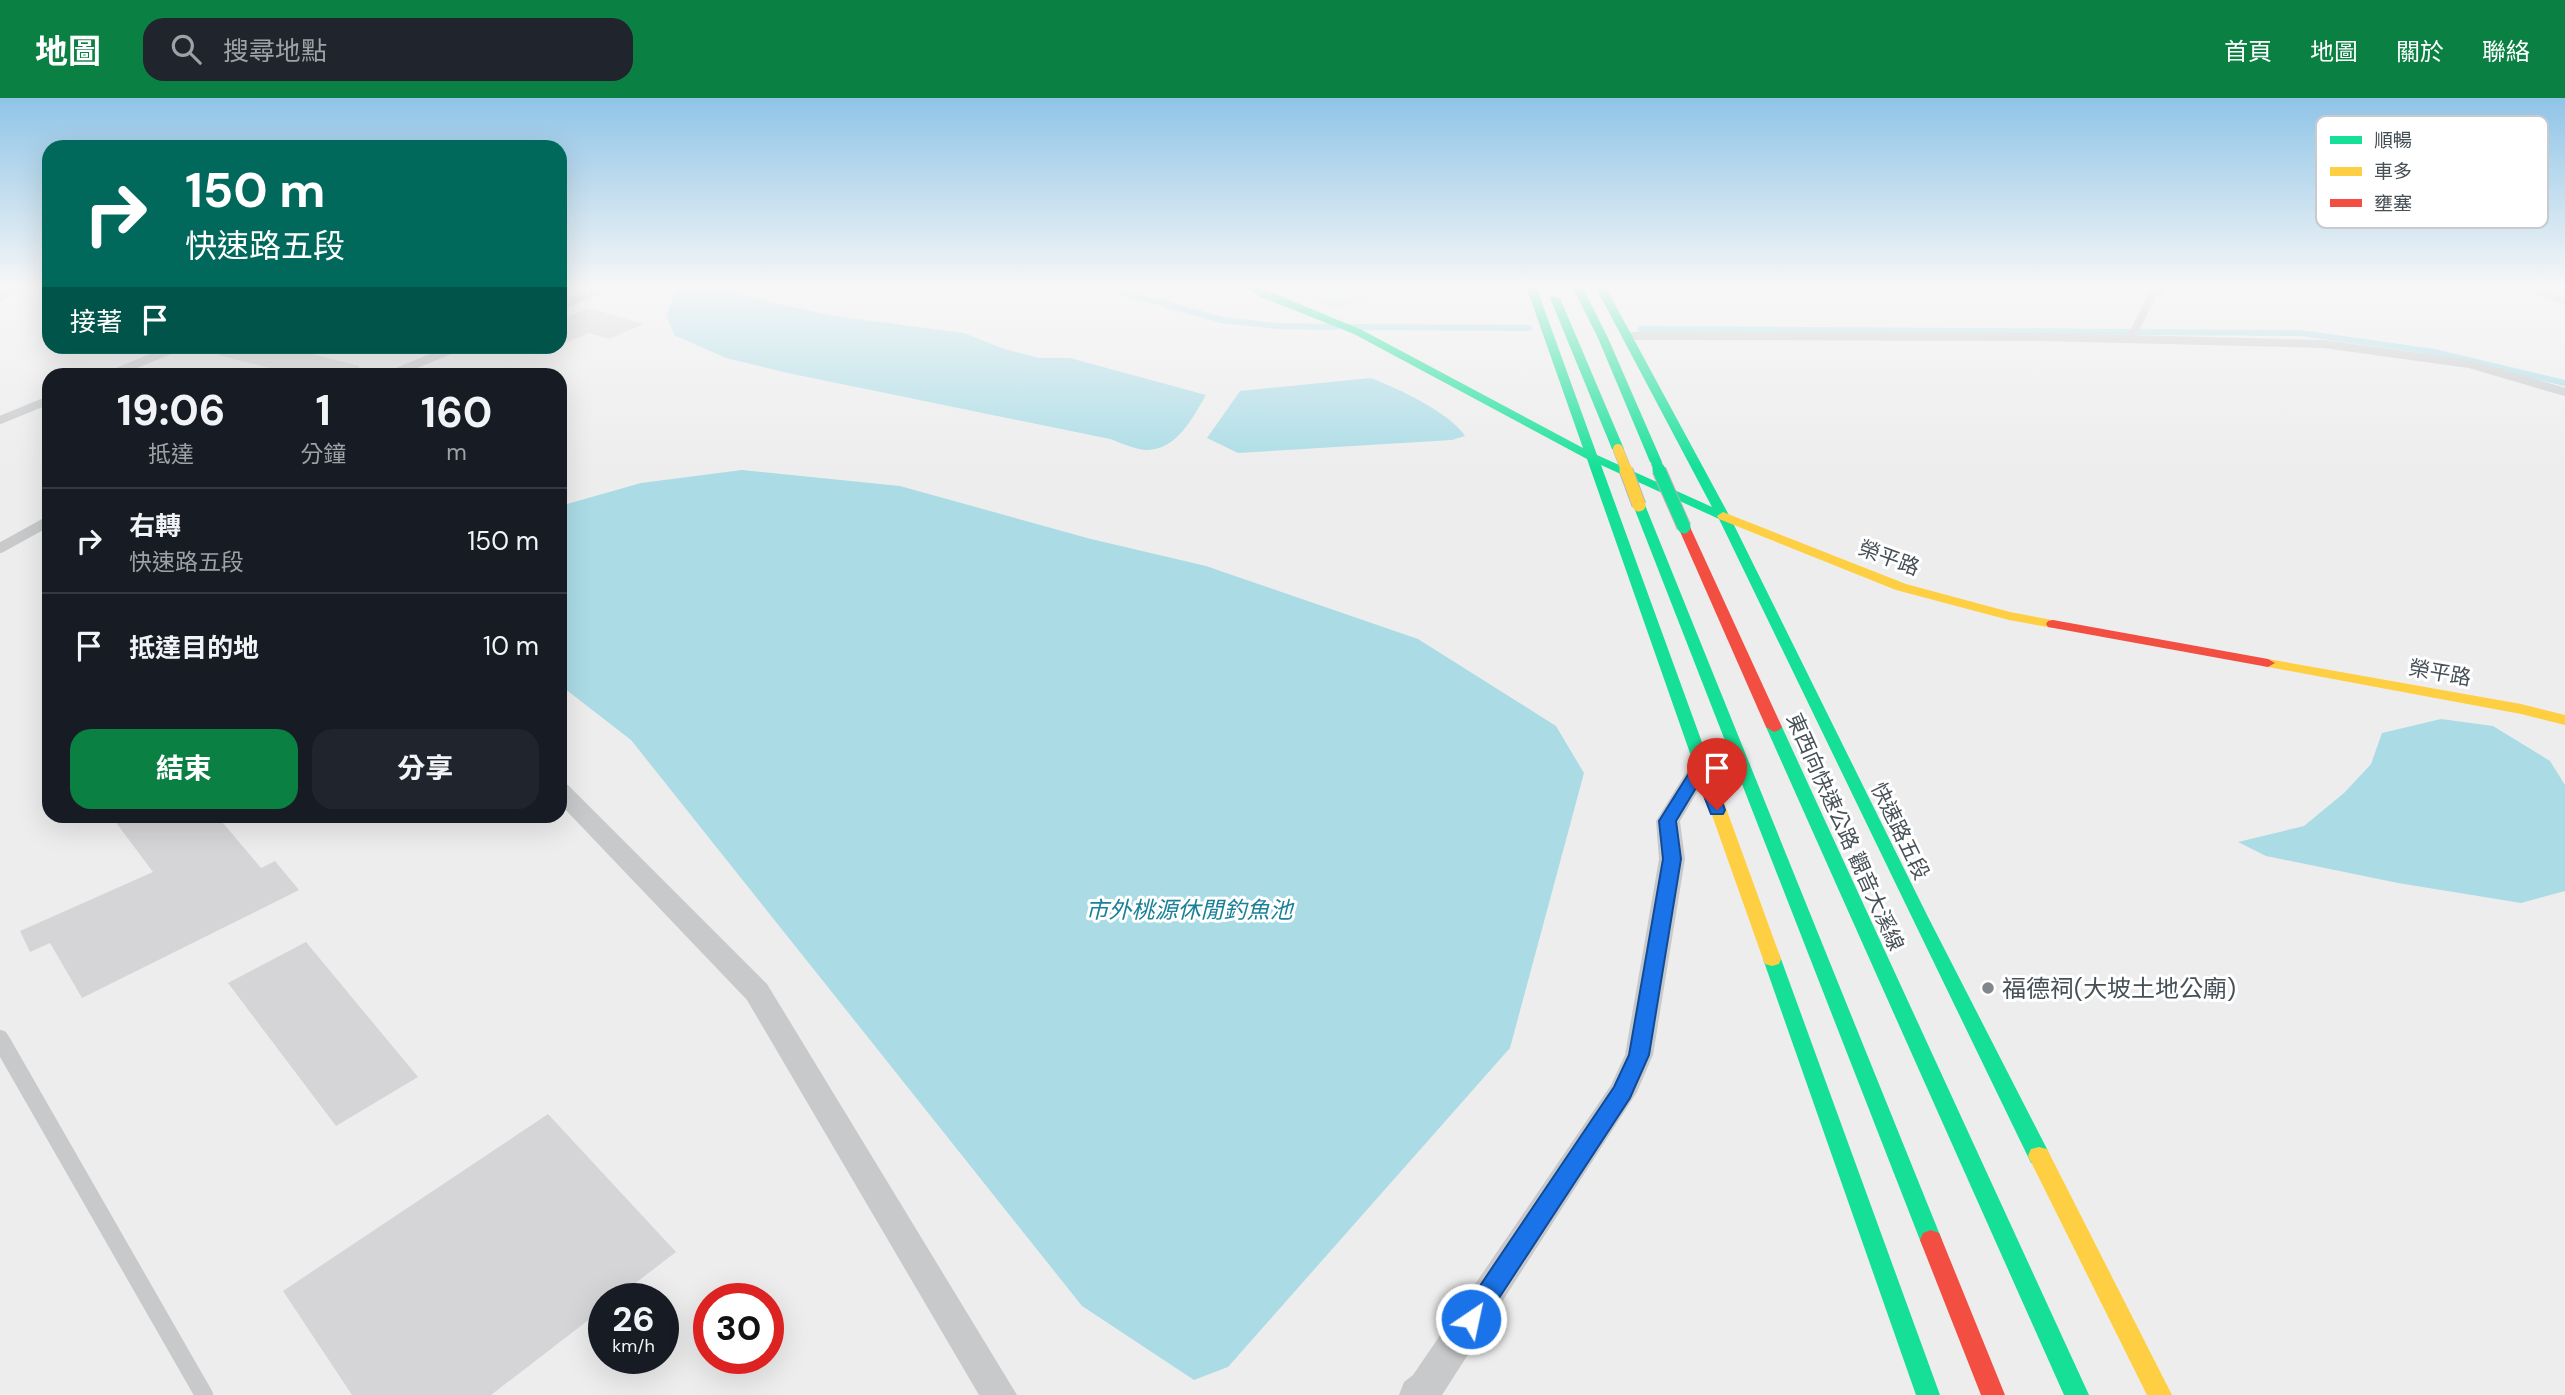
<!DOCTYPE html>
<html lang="zh-TW">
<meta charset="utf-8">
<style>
body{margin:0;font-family:"DM Sans","Noto Sans TC",sans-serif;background:#20242c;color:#f1f3f6;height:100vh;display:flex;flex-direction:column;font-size:26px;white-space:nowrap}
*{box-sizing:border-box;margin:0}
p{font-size:23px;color:#9ea1a6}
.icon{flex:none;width:38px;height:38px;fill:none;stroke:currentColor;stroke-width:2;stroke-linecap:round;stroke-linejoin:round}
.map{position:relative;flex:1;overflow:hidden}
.panel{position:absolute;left:42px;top:270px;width:525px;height:455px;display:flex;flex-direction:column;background:#171b24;border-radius:21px;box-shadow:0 7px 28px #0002}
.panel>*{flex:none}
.guide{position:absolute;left:42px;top:42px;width:525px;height:214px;border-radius:21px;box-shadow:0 7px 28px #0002;background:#00695c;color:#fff;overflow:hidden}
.speed{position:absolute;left:588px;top:1185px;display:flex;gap:14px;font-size:35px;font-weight:700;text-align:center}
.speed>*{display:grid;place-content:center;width:91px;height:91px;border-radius:50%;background:#171b24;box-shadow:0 7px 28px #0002;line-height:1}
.speed small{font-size:18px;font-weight:400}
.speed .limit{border:10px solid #d22;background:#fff;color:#111}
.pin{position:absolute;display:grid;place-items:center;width:60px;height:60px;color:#fff;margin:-72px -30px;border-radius:50% 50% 50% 0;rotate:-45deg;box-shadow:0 0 7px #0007}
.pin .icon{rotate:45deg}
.me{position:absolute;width:77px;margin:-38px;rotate:34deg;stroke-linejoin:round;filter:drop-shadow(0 0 5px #0008)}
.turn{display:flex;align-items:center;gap:24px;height:147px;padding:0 28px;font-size:32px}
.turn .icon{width:91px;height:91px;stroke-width:2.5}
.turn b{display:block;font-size:49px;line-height:60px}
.then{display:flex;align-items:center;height:66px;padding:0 28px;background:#0003;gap:14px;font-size:26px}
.eta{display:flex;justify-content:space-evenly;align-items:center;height:119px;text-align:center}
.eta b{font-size:42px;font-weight:700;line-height:49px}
.cta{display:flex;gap:14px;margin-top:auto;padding:14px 28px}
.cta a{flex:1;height:80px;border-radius:21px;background:#0b8043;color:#fff;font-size:28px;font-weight:700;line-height:80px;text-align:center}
.cta a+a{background:#20242c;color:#f1f3f6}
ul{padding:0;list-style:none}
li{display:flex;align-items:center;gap:21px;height:105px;padding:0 28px;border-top:2px solid #363941}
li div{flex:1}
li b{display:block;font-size:26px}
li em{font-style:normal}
header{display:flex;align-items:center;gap:42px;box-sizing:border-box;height:98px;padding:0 35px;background:#0b8043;color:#fff}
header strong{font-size:33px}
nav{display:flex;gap:38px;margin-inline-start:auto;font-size:24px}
.search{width:490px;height:63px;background:#20242c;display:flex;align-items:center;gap:18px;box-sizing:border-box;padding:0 24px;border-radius:21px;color:#9ea1a6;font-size:26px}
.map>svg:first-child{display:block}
.green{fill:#d3ebdb}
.water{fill:#abdce6}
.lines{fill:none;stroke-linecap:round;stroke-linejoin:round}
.stream{stroke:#abdce6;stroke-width:6}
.building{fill:#d5d5d7}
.lane-far2{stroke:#c7c9cb;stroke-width:8}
.lane-far1{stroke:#c7c9cb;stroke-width:10}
.lane{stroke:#c7c9cb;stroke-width:18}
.street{fill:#c7c9cb;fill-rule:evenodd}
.fast{fill:#16e098;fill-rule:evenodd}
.slow{fill:#ffcf43;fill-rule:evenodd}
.jam{fill:#f24e42;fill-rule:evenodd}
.fast-bridge-far1-casing{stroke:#b3b7bc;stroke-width:11;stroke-linecap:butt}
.fast-bridge-casing{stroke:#b3b7bc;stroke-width:15;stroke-linecap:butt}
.slow-bridge-far1-casing{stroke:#b3b7bc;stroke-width:11;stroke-linecap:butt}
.slow-bridge-casing{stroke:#b3b7bc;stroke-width:15;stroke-linecap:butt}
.fast-bridge-far1{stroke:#16e098;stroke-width:10}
.fast-bridge{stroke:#16e098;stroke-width:13}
.slow-bridge-far1{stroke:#ffcf43;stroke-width:10}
.slow-bridge{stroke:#ffcf43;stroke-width:13}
.route{fill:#1a73e8;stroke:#114b97;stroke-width:2}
.poi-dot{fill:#81878c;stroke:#fff;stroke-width:2.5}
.labels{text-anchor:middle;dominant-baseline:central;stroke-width:6;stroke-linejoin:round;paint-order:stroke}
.street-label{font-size:21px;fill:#465057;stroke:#fff}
.water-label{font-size:23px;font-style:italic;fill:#198198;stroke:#fff}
.near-poi-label{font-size:24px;fill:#465057;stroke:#fff;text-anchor:start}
.key{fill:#fff;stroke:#c8cacd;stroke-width:2}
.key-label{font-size:19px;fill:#465057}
</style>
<header>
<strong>地圖</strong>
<div class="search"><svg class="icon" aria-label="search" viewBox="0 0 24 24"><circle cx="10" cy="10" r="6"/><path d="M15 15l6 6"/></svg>搜尋地點</div>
<nav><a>首頁</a><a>地圖</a><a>關於</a><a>聯絡</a></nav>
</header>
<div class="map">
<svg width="2565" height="1297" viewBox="0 0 2565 1297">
<rect width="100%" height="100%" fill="#eeeded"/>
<!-- green -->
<polygon class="green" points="1289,188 1396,188 1336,213"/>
<!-- water -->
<g class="water">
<path d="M678,188H715L773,205L834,218L964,235L1004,251L1039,260H1070L1206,297C1193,319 1177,352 1147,352C1136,352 1121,345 1110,341L783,274L726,260L674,237L666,217Z"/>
<path d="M1371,280C1397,290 1449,314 1465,338L1452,342L1238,355L1207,340L1240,293Z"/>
<polygon points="742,372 900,388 1091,441 1206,468 1418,541 1556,628 1584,675 1510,950 1228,1269 1194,1282 1082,1208 631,642 560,587 560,408 641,385"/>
<polygon points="2441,621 2493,628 2550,663 2565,687 2565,793 2521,805 2398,785 2266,758 2238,744 2304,728 2344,695 2371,666 2382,635"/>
</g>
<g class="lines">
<!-- stream -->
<g class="stream">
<polyline points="1099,188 1222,222 1277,228 1337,229"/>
<polyline points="1351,229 1529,230"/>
<polyline points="1641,231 2301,235 2434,254 2565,285"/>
</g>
</g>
<!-- building -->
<g class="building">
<polygon points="588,210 644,226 609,241 589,235 560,247 560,222"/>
<polygon points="219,248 281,248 359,268 358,276 295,276 218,257"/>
<polygon points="111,718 217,718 261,770 275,763 299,792 82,900 50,845 30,854 20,833 153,774"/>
<polygon points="306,844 418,979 336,1028 228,885"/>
<polygon points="548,1016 676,1154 616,1200 604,1200 604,1210 491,1297 352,1297 283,1193"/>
</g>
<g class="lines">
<!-- lane-far2 -->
<g class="lane-far2">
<polyline points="0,199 19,188"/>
<polyline points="560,208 608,188"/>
<polyline points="1629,238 2043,239 2324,246 2469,266 2565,294"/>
<polyline points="2130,241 2153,197 2164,188"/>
<polyline points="112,276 180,248"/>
<polyline points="392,276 460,248"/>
<polyline points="0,322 49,302"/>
</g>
<!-- lane-far1 -->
<polyline class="lane-far1" points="0,450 49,423"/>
<!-- lane -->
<polyline class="lane" points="0,941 204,1297"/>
<!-- street -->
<g class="street">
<polygon points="2509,188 2530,188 2565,199 2565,207"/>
<polygon points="1701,661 1709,663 1713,668 1680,723 1685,761 1653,957 1637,994 1442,1297 1399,1297 1404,1284 1413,1277 1611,987 1625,957 1659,761 1656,723 1693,663"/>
<polygon points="560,684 568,687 767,886 1017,1297 979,1297 747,902 560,706"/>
</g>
<!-- fast -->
<g class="fast">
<polygon points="1244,188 1256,188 1362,232 1583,350 1526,188 1536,188 1597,357 1712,409 1595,188 1605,188 1730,419 1927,817 2047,1051 2050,1058 2047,1065 2039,1067 2031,1065 1719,421 1601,367 1707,658 1699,663 1691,658 1587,361 1354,236 1259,198"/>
<polygon points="1572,188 1582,188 1608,240 1662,364 1660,366 1656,368 1650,364 1598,240"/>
<polygon points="1552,198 1560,200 1624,351 1622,353 1614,353 1612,351 1550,200"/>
<polygon points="1639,403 1645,407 1942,1142 1939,1149 1931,1152 1923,1149 1920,1142 1633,407"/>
<polygon points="1774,624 1782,629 2089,1297 2064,1297 1766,629"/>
<polygon points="1772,854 1779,856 1781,861 1940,1297 1916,1297 1763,861 1765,856"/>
</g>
<!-- slow -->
<g class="slow">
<polygon points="1723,414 1906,486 2010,514 2058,523 2060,526 2053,530 2009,522 1896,492 1719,421 1717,418"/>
<polygon points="2268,561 2521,606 2565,617 2565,627 2521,616 2263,568 2261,565"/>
<polygon points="1699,653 1707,658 1781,861 1779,866 1772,868 1765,866 1763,861 1691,658"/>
<polygon points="2039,1049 2047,1051 2172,1297 2147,1297 2028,1058 2031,1051"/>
</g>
<!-- jam -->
<g class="jam">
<polygon points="1684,425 1690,429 1782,629 1779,632 1774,634 1766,629 1678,429"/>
<polygon points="2053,522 2268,561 2275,565 2268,569 2048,529 2046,526 2048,523"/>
<polygon points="1931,1132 1939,1135 1942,1142 2005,1297 1981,1297 1920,1142 1923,1135"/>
</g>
<defs>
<polyline id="fast-bridge-far1" points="1656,364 1660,374"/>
<polyline id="fast-bridge" points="1659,372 1684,429"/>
<polyline id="slow-bridge-far1" points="1618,351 1627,374"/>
<polyline id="slow-bridge" points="1626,372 1639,407"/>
</defs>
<!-- fast-bridge-far1 casing -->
<use href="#fast-bridge-far1" class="fast-bridge-far1-casing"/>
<!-- fast-bridge casing -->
<use href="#fast-bridge" class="fast-bridge-casing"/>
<!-- slow-bridge-far1 casing -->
<use href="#slow-bridge-far1" class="slow-bridge-far1-casing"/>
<!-- slow-bridge casing -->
<use href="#slow-bridge" class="slow-bridge-casing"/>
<!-- fast-bridge-far1 -->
<use href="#fast-bridge-far1" class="fast-bridge-far1"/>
<!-- fast-bridge -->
<use href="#fast-bridge" class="fast-bridge"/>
<!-- slow-bridge-far1 -->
<use href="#slow-bridge-far1" class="slow-bridge-far1"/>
<!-- slow-bridge -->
<use href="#slow-bridge" class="slow-bridge"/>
</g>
<!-- sky -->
<linearGradient id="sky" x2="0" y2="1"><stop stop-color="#8fc4e7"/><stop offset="0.51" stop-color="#f7f7f7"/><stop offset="1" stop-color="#f7f7f7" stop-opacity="0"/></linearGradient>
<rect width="2565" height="370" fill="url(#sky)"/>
<!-- route -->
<polygon class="route" points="1701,663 1709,668 1725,712 1723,716 1711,716 1699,685 1676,723 1681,761 1649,957 1630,1000 1480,1229 1471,1232 1463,1229 1459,1221 1463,1213 1614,989 1629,957 1663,761 1659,723 1696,664"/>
<!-- markers -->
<circle class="poi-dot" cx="1988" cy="890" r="7"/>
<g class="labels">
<!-- street labels -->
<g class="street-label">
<text transform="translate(1889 460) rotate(20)">榮平路</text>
<text transform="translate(2440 575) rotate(10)">榮平路</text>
<text transform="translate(1900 733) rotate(64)">快速路五段</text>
<text transform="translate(1845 734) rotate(66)">東西向快速公路 觀音大溪線</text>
</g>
<!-- water labels -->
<g class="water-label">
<text x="1189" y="812">市外桃源休閒釣魚池</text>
</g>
<!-- near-poi labels -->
<g class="near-poi-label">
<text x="2002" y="890">福德祠(大坡土地公廟)</text>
</g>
</g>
<!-- legend -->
<rect x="2316" y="18" width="232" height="112" rx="10" class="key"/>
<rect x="2330" y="38" width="32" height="8" fill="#16e098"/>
<rect x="2330" y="69" width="32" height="9" fill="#ffcf43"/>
<rect x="2330" y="101" width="32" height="8" fill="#f24e42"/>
<g class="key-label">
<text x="2374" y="49">順暢</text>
<text x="2374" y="80">車多</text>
<text x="2374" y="112">壅塞</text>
</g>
</svg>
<div class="speed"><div>26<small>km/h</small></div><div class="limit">30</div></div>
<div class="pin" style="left:1717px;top:712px;background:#d93025"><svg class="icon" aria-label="arrive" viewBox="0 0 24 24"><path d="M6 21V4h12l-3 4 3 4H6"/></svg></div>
<svg class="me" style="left:1471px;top:1221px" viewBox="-20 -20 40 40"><circle r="17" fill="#1a73e8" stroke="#fff" stroke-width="3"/><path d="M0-11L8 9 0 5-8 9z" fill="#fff"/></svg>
<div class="guide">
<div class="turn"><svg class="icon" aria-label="right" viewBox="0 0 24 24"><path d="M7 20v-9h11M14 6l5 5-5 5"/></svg><div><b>150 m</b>快速路五段</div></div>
<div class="then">接著<svg class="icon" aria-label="arrive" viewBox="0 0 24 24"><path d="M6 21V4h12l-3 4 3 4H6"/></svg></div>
</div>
<section class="panel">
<div class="eta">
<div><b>19:06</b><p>抵達</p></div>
<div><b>1</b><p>分鐘</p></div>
<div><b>160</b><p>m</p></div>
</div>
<ul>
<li><svg class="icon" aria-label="right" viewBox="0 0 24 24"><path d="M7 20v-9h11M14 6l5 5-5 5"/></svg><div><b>右轉</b><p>快速路五段</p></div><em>150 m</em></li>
<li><svg class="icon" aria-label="arrive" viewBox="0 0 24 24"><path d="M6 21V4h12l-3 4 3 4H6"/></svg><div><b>抵達目的地</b></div><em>10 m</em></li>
</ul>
<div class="cta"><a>結束</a><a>分享</a></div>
</section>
</div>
